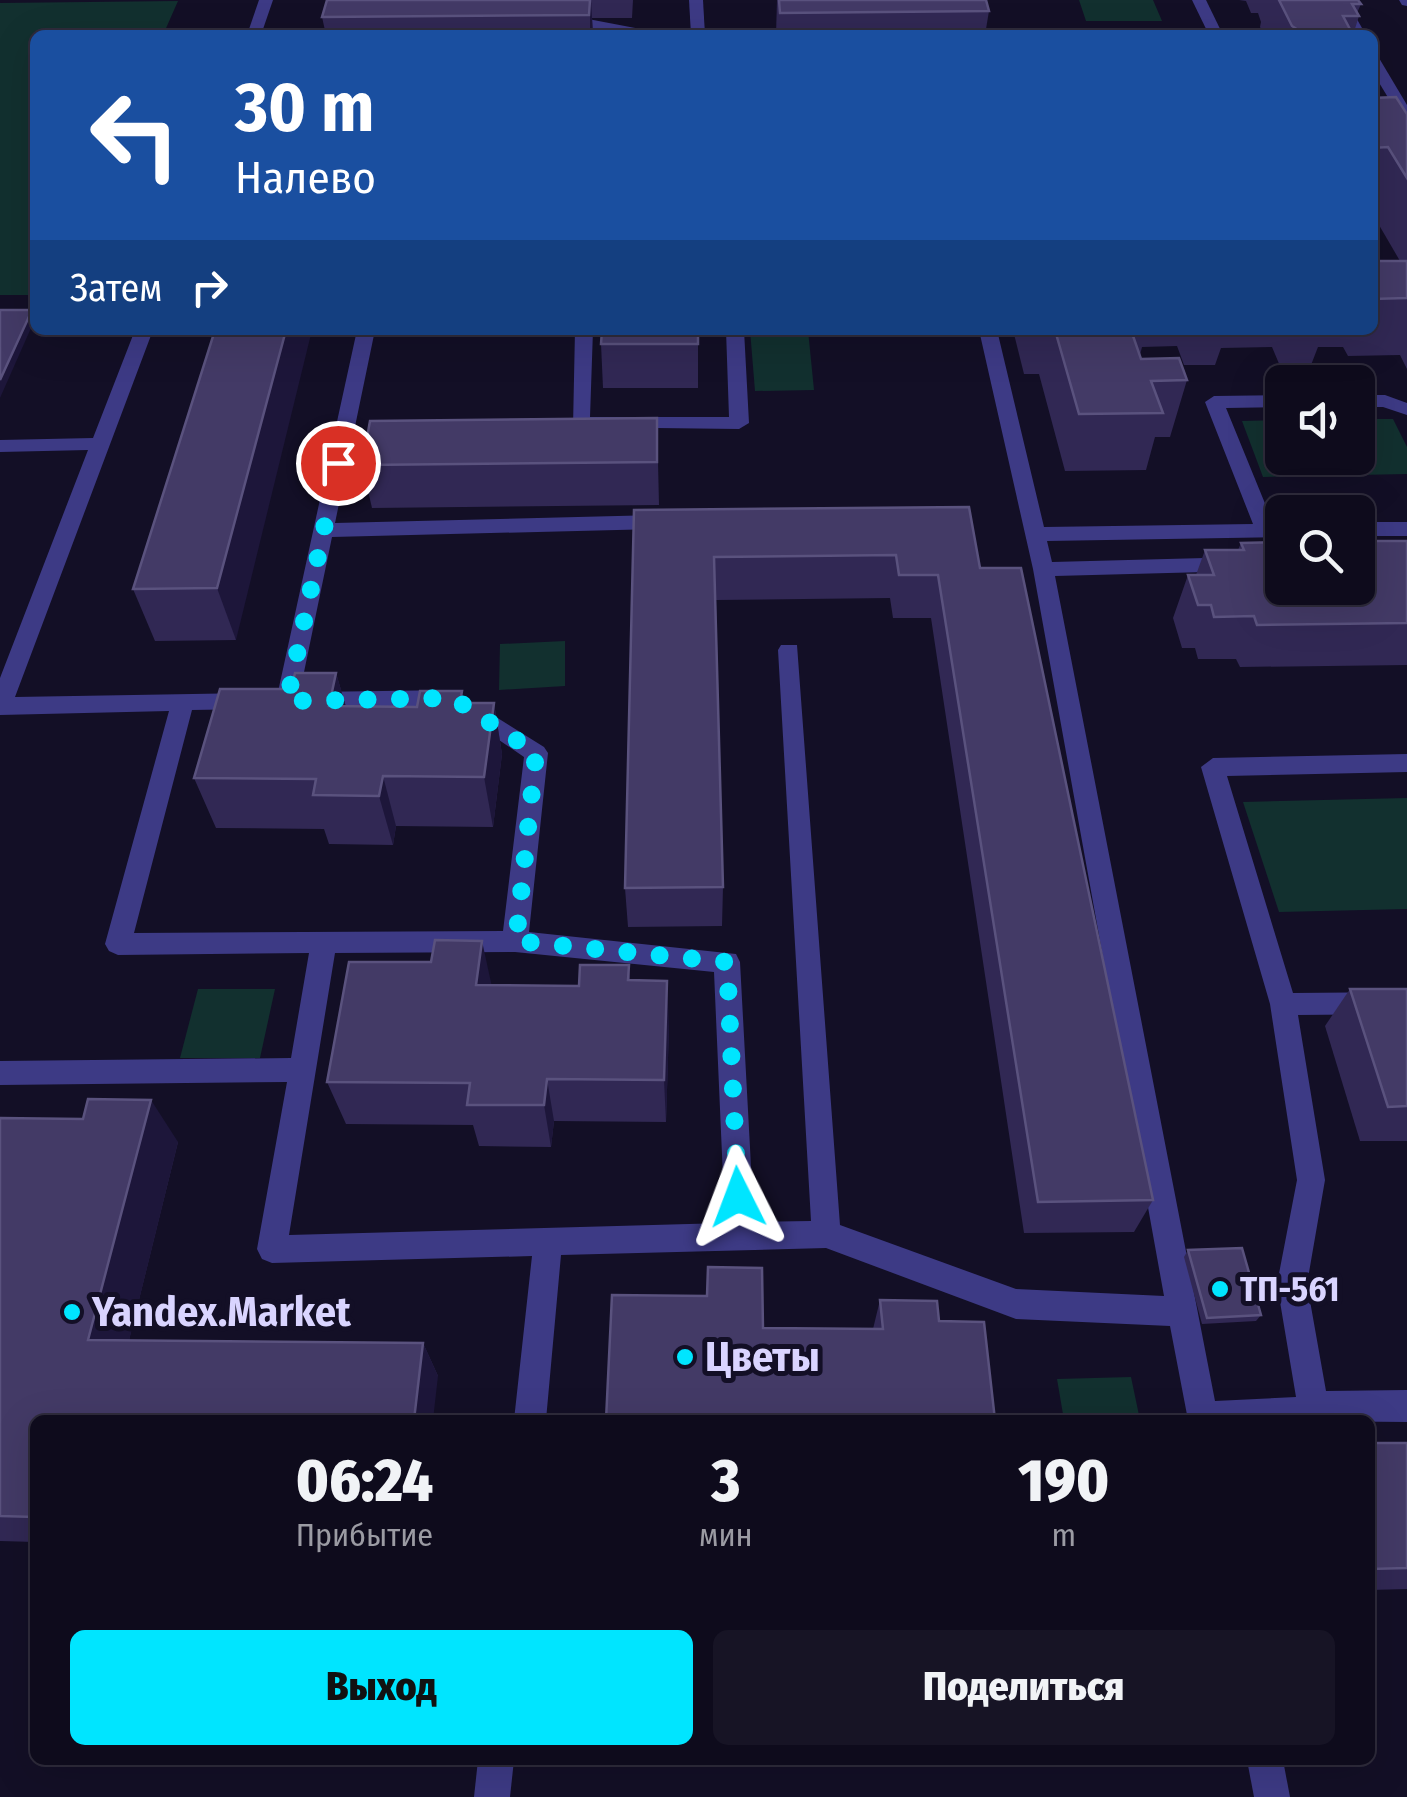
<!DOCTYPE html>
<html lang="ru">
<meta charset="utf-8">
<style>
body{margin:0;font-family:"Fira Sans Condensed",sans-serif;background:#171425;color:#f1f3f6;height:100vh;display:flex;flex-direction:column;font-size:38px;white-space:nowrap}
*{box-sizing:border-box;margin:0}
p{font-size:32px;color:#9b9ba3}
.icon{flex:none;width:55px;height:55px;fill:none;stroke:currentColor;stroke-width:2;stroke-linecap:round;stroke-linejoin:round}
.map{position:relative;flex:1;overflow:hidden}
.details{position:absolute;left:30px;top:1415px;width:1345px;height:350px;display:flex;flex-direction:column;background:#0e0b1c;border-radius:15px;box-shadow:0 10px 40px #0002,0 0 0 2px #2e2b3b}
.details>*{flex:none}
.top-card{position:absolute;left:30px;top:30px;width:1348px;height:305px;border-radius:15px;box-shadow:0 10px 40px #0002,0 0 0 2px #2e2b3b;background:#1a4fa0;color:#fff;overflow:hidden}
.tools{position:absolute;left:1265px;top:365px;display:grid;gap:20px}
.tools a{display:grid;place-items:center;width:110px;height:110px;border-radius:15px;background:#0e0b1c;box-shadow:0 10px 40px #0002,0 0 0 2px #2e2b3b;font-size:50px}
.pin{position:absolute;display:grid;place-items:center;width:85px;height:85px;color:#fff;margin:-42px;border:5px solid #fff;border-radius:50%;box-shadow:0 2px 10px #0007}
.me{position:absolute;width:110px;margin:-55px;rotate:357deg;stroke-linejoin:round;filter:drop-shadow(0 0 8px #0008)}
.turn{display:flex;align-items:center;gap:35px;height:210px;padding:0 40px;font-size:45px}
.turn .icon{width:130px;height:130px;stroke-width:2.5}
.turn b{display:block;font-size:70px;line-height:85px}
.then{display:flex;align-items:center;height:95px;padding:0 40px;background:#0003;gap:20px;font-size:38px}
.eta{display:flex;justify-content:space-evenly;align-items:center;height:170px;text-align:center}
.eta b{font-size:60px;font-weight:800;line-height:70px}
.action{display:flex;gap:20px;margin-top:auto;padding:20px 40px}
.action a{flex:1;height:115px;border-radius:15px;background:#00e5ff;color:#111;font-size:40px;font-weight:800;line-height:115px;text-align:center}
.action a+a{background:#171425;color:#f1f3f6}
.map>svg:first-child{display:block}
.green{fill:#12302f}
.lines{fill:none;stroke-linecap:round;stroke-linejoin:round}
.minor{fill:#3d3a85;fill-rule:evenodd}
.wall{fill:#312854}
.shaded-wall{fill:#1d163a}
.building{fill:#433a66;stroke:#5a527e;stroke-width:2.5}
.route{stroke:#00e5ff;stroke-width:18;stroke-dasharray:0 32.4}
.poi-dot{fill:#00e5ff;stroke:#130f26;stroke-width:4}
.labels{text-anchor:middle;dominant-baseline:central;stroke-width:10;stroke-linejoin:round;paint-order:stroke}
.poi-label{font-size:35px;font-weight:bold;fill:#d9d4ff;stroke:#130f26;text-anchor:start}
.near-poi-label{font-size:42px;font-weight:bold;fill:#d9d4ff;stroke:#130f26;text-anchor:start}
</style>
<div class="map">
<svg width="1407" height="1797" viewBox="0 0 1407 1797">
<rect width="100%" height="100%" fill="#130f26"/>
<!-- green -->
<g class="green">
<polygon points="1079,0 1153,0 1162,21 1086,21"/>
<polygon points="178,1 163,35 35,35 35,295 0,295 0,3"/>
<polygon points="750,330 808,330 814,390 755,391"/>
<polygon points="1358,419 1393,419 1407,447 1407,474 1263,477 1242,421 1282,420 1282,458 1358,458"/>
<polygon points="565,641 565,686 499,690 500,644"/>
<polygon points="1407,798 1407,909 1279,912 1243,802"/>
<polygon points="198,989 275,989 260,1058 180,1058"/>
<polygon points="1131,1377 1140,1420 1064,1420 1057,1379"/>
</g>
<g class="lines">
<!-- minor -->
<g class="minor">
<polygon points="259,0 273,0 261,35 247,35"/>
<path d="M554,0H568L567,15L672,35C632,35 593,33 555,20Z"/>
<polygon points="689,0 703,0 705,35 691,35"/>
<polygon points="1192,0 1206,0 1223,35 1209,35"/>
<polygon points="1332,0 1346,0 1366,35 1352,35"/>
<polygon points="1399,0 1407,0 1407,6 1402,5"/>
<polygon points="807,25 814,29 812,32 754,35"/>
<polygon points="1372,54 1379,58 1407,105 1407,115 1398,114 1372,71"/>
<path d="M135,330H153L15,697L251,693L262,701L251,709L192,710L134,933L503,931L524,757L449,706L311,708L300,700L311,692L453,690L544,747L548,753L529,932L736,954L740,962L754,1222L811,1221L778,650L781,645H797L840,1225L1016,1289L1164,1296L1033,569L979,330H997L1044,527L1253,524L1205,402L1214,396L1282,395V407L1226,408L1273,523H1282V537L1047,541L1052,562L1282,556V570L1055,576L1215,1401L1296,1397L1277,1284L1297,1180L1270,1004L1201,767L1213,758L1407,754V772L1227,776L1293,993L1407,992V1014L1298,1015L1325,1180L1307,1284L1326,1391L1407,1390V1422L1188,1420L1170,1326L1016,1319L826,1248L561,1255L546,1420H514L532,1256L272,1263L262,1259L257,1249L287,1082L0,1085V1061L291,1058L309,953L118,955L109,951L105,944L169,711L0,715V678L88,450L0,452V440L93,438ZM515,952L714,972L725,1223L289,1235L335,953Z"/>
<polygon points="357,330 375,330 335,523 657,515 667,522 657,529 332,537 298,701 287,709 276,701"/>
<polygon points="575,330 593,330 590,417 729,417 726,330 744,330 749,423 739,429 573,427"/>
<polygon points="1358,395 1385,395 1407,403 1407,415 1383,407 1358,407"/>
<rect x="1358" y="522" width="49" height="14"/>
<polygon points="478,1760 514,1760 510,1797 474,1797"/>
<polygon points="1247,1760 1283,1760 1290,1797 1254,1797"/>
</g>
</g>
<!-- wall -->
<g class="wall">
<polygon points="327,0 633,0 632,18 592,18 593,35 326,35 322,17"/>
<polygon points="777,0 986,0 989,11 985,35 776,35"/>
<polygon points="1239,0 1358,0 1361,4 1357,13 1359,16 1353,35 1264,35 1260,27 1261,22 1258,13 1251,13 1246,1"/>
<polygon points="1372,98 1407,114 1407,261 1400,261 1372,213"/>
<polygon points="1372,261 1407,261 1407,369 1400,355 1348,356 1343,347 1318,347 1311,365 1280,366 1272,347 1221,348 1215,365 1184,365 1177,346 1142,347 1140,355 1141,359 1187,380 1170,437 1155,437 1146,470 1065,471 1039,374 1024,374 1013,330 1372,330"/>
<polygon points="215,330 236,640 155,641 133,589"/>
<polygon points="698,330 698,388 603,388 601,344"/>
<polygon points="658,462 659,505 372,508 362,465"/>
<polygon points="634,510 980,568 1153,1200 1134,1232 1024,1233 931,618 893,618 890,598 716,600 723,887 722,926 628,927 625,888"/>
<polygon points="1407,541 1407,665 1240,667 1236,659 1198,659 1195,648 1182,648 1173,618 1188,575 1196,575 1205,550 1238,550 1241,543"/>
<polygon points="336,673 346,707 417,707 464,703 494,703 502,754 493,827 396,826 393,845 329,844 324,829 216,828 194,778 291,689"/>
<polygon points="629,965 630,980 669,1026 666,1122 554,1121 551,1147 479,1146 473,1125 346,1124 327,1082 492,985 579,986"/>
<polygon points="1350,989 1407,989 1407,1141 1360,1141 1325,1026"/>
<polygon points="0,1118 178,1142 129,1340 423,1343 438,1376 35,1420 35,1542 0,1541"/>
<polygon points="1188,1250 1261,1315 1256,1321 1202,1324 1184,1257"/>
<polygon points="880,1300 939,1321 995,1420 763,1328 873,1329"/>
<polygon points="1370,1443 1407,1443 1407,1589 1370,1590"/>
</g>
<!-- shaded-wall -->
<g class="shaded-wall">
<polygon points="590,0 591,0 593,35 590,35"/>
<polygon points="32,310 35,319 0,398 0,380"/>
<polygon points="286,330 312,330 236,640 217,588"/>
<polygon points="336,673 351,724 329,706"/>
<polygon points="494,703 502,754 493,827 484,777"/>
<polygon points="383,776 396,826 393,845 379,796"/>
<polygon points="482,941 492,987 476,985"/>
<polygon points="667,981 669,1026 666,1122 664,1080"/>
<polygon points="547,1079 554,1121 551,1147 544,1105"/>
<polygon points="151,1100 178,1142 121,1373 88,1340"/>
<polygon points="423,1343 438,1376 433,1420 414,1420"/>
</g>
<!-- building -->
<g class="building">
<polygon points="327,0 590,0 589,15 322,17"/>
<polygon points="779,0 986,0 989,11 780,13"/>
<polygon points="1279,0 1358,0 1361,4 1352,4 1359,16 1343,16 1352,33 1304,34 1292,26"/>
<polygon points="1396,97 1407,114 1407,178 1388,147 1372,148 1372,98"/>
<polygon points="1372,261 1407,261 1407,298 1372,299"/>
<polygon points="0,310 32,310 0,380"/>
<polygon points="215,330 286,330 217,588 133,589"/>
<polygon points="602,330 698,330 698,344 601,344"/>
<polygon points="1055,330 1131,330 1141,359 1179,358 1187,380 1151,381 1163,413 1079,414"/>
<polygon points="657,418 657,462 362,465 370,421"/>
<polygon points="969,507 980,568 1021,568 1153,1200 1038,1202 938,575 899,575 896,555 714,557 723,887 625,888 634,510"/>
<polygon points="1358,541 1407,541 1407,623 1257,625 1254,616 1214,617 1211,605 1198,605 1188,575 1214,575 1205,550 1244,550 1241,543 1282,542 1282,588 1358,588"/>
<polygon points="295,673 336,673 329,706 417,707 420,691 462,691 460,703 494,703 484,777 383,776 379,796 313,795 316,779 194,778 220,689 291,689"/>
<polygon points="435,940 482,941 476,985 579,986 580,965 629,965 628,980 667,981 664,1080 547,1079 544,1105 467,1105 470,1083 327,1082 349,962 431,962"/>
<polygon points="1350,989 1407,989 1407,1106 1388,1107"/>
<polygon points="88,1099 151,1100 88,1340 423,1343 414,1420 35,1420 35,1517 0,1516 0,1118 83,1119"/>
<polygon points="1242,1248 1261,1315 1207,1318 1188,1250"/>
<polygon points="708,1267 762,1268 763,1328 883,1329 880,1300 937,1301 939,1321 984,1322 995,1420 606,1420 612,1295 707,1296"/>
<polygon points="1370,1443 1407,1443 1407,1568 1370,1569"/>
</g>
<g class="lines">
<!-- route -->
<polyline class="route" points="338,463 287,701 453,698 536,753 516,941 727,962 738,1197"/>
</g>
<!-- markers -->
<g class="poi-dot">
<circle cx="1220" cy="1289" r="10"/>
<circle cx="72" cy="1312" r="10"/>
<circle cx="685" cy="1357" r="10"/>
</g>
<g class="labels">
<!-- poi labels -->
<g class="poi-label">
<text x="1240" y="1289">ТП-561</text>
</g>
<!-- near-poi labels -->
<g class="near-poi-label">
<text x="92" y="1312">Yandex.Market</text>
<text x="705" y="1357">Цветы</text>
</g>
</g>
</svg>
<div class="tools">
<a><svg class="icon" aria-label="sound" viewBox="0 0 24 24"><path d="M4 9h4l5-4v14l-5-4H4zM17 9q2 3 0 6"/></svg></a>
<a><svg class="icon" aria-label="search" viewBox="0 0 24 24"><circle cx="10" cy="10" r="6"/><path d="M15 15l6 6"/></svg></a>
</div>
<div class="pin" style="left:338px;top:463px;background:#d93025"><svg class="icon" aria-label="arrive" viewBox="0 0 24 24"><path d="M6 21V4h12l-3 4 3 4H6"/></svg></div>
<svg class="me" style="left:738px;top:1197px" viewBox="-20 -20 40 40"><path d="M0-17L14 15 0 8-14 15z" fill="#00e5ff" stroke="#fff" stroke-width="4"/></svg>
<div class="top-card">
<div class="turn"><svg class="icon" aria-label="left" viewBox="0 0 24 24"><path d="M17 20v-9H6M10 6l-5 5 5 5"/></svg><div><b>30 m</b>Налево</div></div>
<div class="then">Затем<svg class="icon" aria-label="right" viewBox="0 0 24 24"><path d="M7 20v-9h11M14 6l5 5-5 5"/></svg></div>
</div>
<section class="details">
<div class="eta">
<div><b>06:24</b><p>Прибытие</p></div>
<div><b>3</b><p>мин</p></div>
<div><b>190</b><p>m</p></div>
</div>
<div class="action"><a>Выход</a><a>Поделиться</a></div>
</section>
</div>
